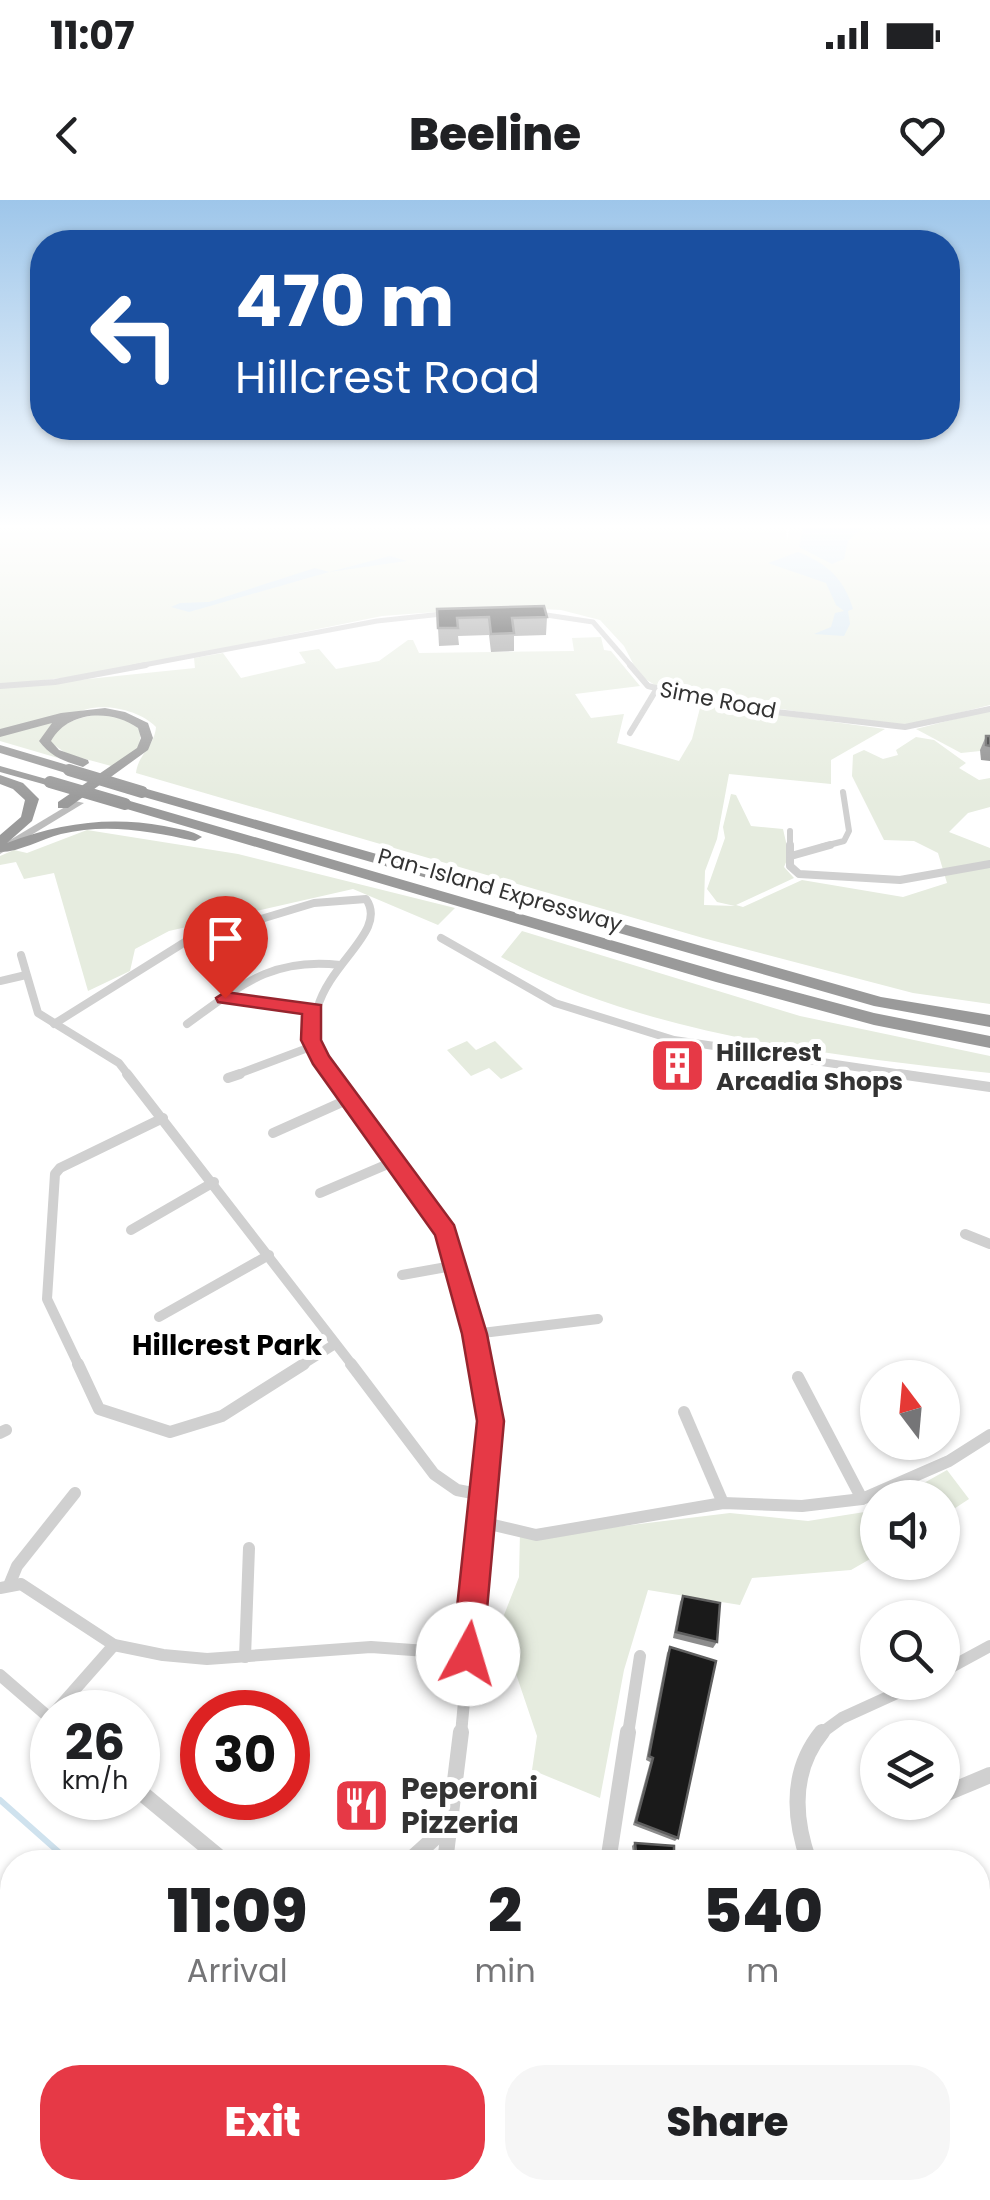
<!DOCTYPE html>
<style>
body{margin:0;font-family:Poppins,sans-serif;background:#f6f6f6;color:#202124;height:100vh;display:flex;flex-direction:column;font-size:38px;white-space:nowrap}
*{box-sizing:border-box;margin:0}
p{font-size:32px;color:#757577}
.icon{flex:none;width:55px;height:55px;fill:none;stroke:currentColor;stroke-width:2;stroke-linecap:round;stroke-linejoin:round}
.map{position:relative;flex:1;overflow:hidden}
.details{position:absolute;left:0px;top:1650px;width:990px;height:350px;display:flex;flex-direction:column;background:#fff;border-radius:40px 40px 0 0;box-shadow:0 2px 8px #0004}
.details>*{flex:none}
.banner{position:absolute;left:30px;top:30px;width:930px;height:210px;border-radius:40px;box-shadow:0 2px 8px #0004;background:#1a4fa0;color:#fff;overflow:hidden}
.needle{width:65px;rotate:344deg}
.buttons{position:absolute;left:860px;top:1160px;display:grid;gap:20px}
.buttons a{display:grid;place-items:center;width:100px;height:100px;border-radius:50%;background:#fff;box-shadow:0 2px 8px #0004;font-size:50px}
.speed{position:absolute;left:30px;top:1490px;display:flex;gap:20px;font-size:50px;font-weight:700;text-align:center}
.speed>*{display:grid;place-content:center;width:130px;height:130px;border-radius:50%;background:#fff;box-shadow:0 2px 8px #0004;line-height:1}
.speed small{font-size:25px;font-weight:400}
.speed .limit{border:15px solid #d22;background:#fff;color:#111}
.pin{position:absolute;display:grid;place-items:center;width:85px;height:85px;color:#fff;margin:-102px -42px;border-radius:50% 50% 50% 0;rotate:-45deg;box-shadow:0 0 10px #0007}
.pin .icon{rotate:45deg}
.me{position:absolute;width:110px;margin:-55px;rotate:6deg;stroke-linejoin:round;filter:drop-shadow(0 0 8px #0008)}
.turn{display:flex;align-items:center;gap:35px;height:210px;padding:0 40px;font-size:45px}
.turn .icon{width:130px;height:130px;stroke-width:2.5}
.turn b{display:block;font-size:70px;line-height:85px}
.eta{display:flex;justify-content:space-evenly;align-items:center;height:170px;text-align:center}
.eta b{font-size:60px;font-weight:800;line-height:70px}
.cta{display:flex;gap:20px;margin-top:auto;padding:20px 40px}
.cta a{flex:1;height:115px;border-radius:40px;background:#e63946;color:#fff;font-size:40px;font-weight:800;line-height:115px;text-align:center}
.cta a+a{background:#f6f6f6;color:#202124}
.status{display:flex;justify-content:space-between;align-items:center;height:70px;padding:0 50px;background:#fff;direction:ltr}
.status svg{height:28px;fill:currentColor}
header{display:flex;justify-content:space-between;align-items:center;height:130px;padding:0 40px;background:#fff;font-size:45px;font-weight:800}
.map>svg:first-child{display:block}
.green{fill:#e6ecdf}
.water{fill:#cfe2ee}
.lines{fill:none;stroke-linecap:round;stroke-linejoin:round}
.stream{stroke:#cfe2ee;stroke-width:6}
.minor-far5{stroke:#d0d0d0;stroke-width:5}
.minor-far4{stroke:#d0d0d0;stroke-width:6}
.minor-far3{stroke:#d0d0d0;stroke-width:8}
.minor-far2{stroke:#d0d0d0;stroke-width:10}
.minor-far1{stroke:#d0d0d0;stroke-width:12}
.minor{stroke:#d0d0d0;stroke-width:16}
.secondary{fill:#bdbdbd;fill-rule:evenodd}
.motorway{fill:#9a9a9a;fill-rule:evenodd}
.motorway-bridge{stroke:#9a9a9a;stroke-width:12}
.wall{fill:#8c8c8c}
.building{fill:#1a1a1a;stroke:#5f5f5f;stroke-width:2.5}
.route{fill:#e63946;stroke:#96252e;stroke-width:2.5}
.labels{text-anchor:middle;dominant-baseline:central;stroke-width:10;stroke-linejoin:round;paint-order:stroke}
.far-street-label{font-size:22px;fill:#333;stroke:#fff}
.poi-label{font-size:25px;font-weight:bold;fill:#333;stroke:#fff;text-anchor:start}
.neighbourhood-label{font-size:28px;font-weight:bold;fill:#000;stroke:#fff}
.near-poi-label{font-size:30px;font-weight:bold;fill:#333;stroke:#fff;text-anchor:start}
</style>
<div class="status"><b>11:07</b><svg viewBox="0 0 49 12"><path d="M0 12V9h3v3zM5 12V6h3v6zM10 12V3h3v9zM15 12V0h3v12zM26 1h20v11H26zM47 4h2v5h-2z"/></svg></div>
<header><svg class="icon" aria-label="back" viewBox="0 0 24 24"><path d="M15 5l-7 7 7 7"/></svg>Beeline<svg class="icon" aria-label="heart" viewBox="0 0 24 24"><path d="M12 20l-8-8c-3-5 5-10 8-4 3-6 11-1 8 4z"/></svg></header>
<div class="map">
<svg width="990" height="2000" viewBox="0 0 990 2000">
<rect width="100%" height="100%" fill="#fff"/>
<!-- green -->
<g class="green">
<polygon points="0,324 786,324 787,341 790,324 990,324 990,505 903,527 666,492 639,475 624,446 600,420 561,410 503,407 382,416 97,474 0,485"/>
<path d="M601,437L604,450L611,451L640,486L575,494L591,518L624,514L617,543L679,561L692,539L701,504L885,529L831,560V584L729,574L717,639L705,671L704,705L735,706L717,702L707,689L725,638L723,627L731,594L736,595L751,626L783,629L789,655L784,667L794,678L736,705L743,707L802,680L903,697L947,683L938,653L914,641L884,640L852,576L853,555L864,550L883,559L898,555L896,550L916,537L934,540L966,563L959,568L979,580L990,578V607L968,613L949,632L990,648V804L913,793L703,738L136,573C138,554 154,548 156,527C138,508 95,500 73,515C62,523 52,534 42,542L58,558L0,541V488L195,468L194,458L223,453L241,478L306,463L299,452L319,449L336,469L379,461L408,440H413L419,453L574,451L572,438Z"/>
<polygon points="990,510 990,550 961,553 916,529"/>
<path d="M103,513L133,521L141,532L138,551L115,567L67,554L50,542C60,520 81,518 103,513Z"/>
<polygon points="87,630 238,654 455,708 438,725 353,689 169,731 135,749 130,771 88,791 54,673 24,679 16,662 0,665 0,656 14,650 27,653"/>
<path d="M522,731L800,816L990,856V873C831,856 642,834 501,757Z"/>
<polygon points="467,841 476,850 495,841 523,869 501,879 489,868 471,876 447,850"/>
<polygon points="947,1270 969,1299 943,1316 942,1298 899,1297"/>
<polygon points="877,1310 877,1355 851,1370 752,1378 740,1405 648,1390 624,1470 600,1598 532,1570 537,1536 513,1465 504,1415 519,1377 520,1332 557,1334 730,1313 808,1321"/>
</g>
<!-- water -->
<g class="water">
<polygon points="804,324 869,324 848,341 844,359 832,364 799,347"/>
<path d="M798,352C826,363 844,378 853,409L848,411L850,424L844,436L814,434L831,427L835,413L844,411L836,405L826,383L768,363Z"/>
<polygon points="390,356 407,361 329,372 189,412 171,407 180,403 209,402 315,368 329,372"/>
</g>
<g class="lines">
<!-- stream -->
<g class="stream">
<polyline points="0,1600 70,1662"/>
<polyline points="356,1988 358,2000"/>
<polyline points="460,1988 463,2000"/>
</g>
<!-- minor-far5 -->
<g class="minor-far5">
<polyline points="533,413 593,422 632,467"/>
<polyline points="133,467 377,421 451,413"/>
</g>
<!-- minor-far4 -->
<g class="minor-far4">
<polyline points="630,465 648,486 733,507 905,527 990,509"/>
<polyline points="0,486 55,482 146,465"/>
<polyline points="630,533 656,490"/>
<polyline points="790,631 790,647"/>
<polyline points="821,647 844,641 849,631 843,592"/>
</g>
<!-- minor-far3 -->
<g class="minor-far3">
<polyline points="790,645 790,666 799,674 900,680 990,664"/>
<polyline points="791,656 830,645"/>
<polyline points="441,738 555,803 674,840 916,876"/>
<polyline points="21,755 38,813 119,863 129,876"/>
<polyline points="0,781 26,775"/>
<polyline points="225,798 314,810"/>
<path d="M54,824L185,742L314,703L366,699C397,743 269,787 333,876"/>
<path d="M187,824C240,786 271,757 340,765"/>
<polyline points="233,876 313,846"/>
</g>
<!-- minor-far2 -->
<g class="minor-far2">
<polyline points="127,874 353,1166"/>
<polyline points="331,874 446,1032 480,1166"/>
<polyline points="899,874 990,887"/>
<polyline points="228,878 240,874"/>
<polyline points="273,933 349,899"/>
<polyline points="320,993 395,961"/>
<polyline points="131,1030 214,982"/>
<polyline points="965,1034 990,1044"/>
<polyline points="402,1075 458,1065"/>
<polyline points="159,1117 269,1055"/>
<polyline points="474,1134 598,1119"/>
<polyline points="79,1166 47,1099 55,974 60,968 163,918"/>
<polyline points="300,1166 335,1144"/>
</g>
<!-- minor-far1 -->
<g class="minor-far1">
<polyline points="78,1164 99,1209 170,1232 222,1216 304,1164"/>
<polyline points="351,1164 434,1274 457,1290 483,1295"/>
<polyline points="798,1177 862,1299"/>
<polyline points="684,1212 723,1303"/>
<polyline points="0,1233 6,1230"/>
<polyline points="481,1322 536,1335 723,1303 802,1306 862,1299 949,1261 990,1235"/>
<polyline points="10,1383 17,1366 75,1293"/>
<polyline points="0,1388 21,1384 114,1445 163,1455 207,1459 371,1447 468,1454"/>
<polyline points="245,1457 249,1348"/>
<polyline points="942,1472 990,1446"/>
<polyline points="0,1475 52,1520"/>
<polyline points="55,1512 114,1445"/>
<polyline points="461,1534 490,1221 479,1164"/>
<polyline points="628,1534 640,1456"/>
<polyline points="820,1534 842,1518 921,1482"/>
</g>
<!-- minor -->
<g class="minor">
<polyline points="138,1590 225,1662"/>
<polyline points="942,1595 990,1575"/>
<polyline points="408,1662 451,1623"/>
<polyline points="445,1662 461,1532"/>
<polyline points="608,1662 628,1532"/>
<path d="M809,1662C793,1617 791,1570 822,1532"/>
<polyline points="978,1832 990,1834"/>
<polyline points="487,1988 491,2000"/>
<polyline points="929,1988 957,2000"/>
<polyline points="797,2000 798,1988"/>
</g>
<!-- secondary -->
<polygon class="secondary" points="75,601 84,603 0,654 0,646"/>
<!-- motorway -->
<g class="motorway">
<path d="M105,508L125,512L148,523L153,538L148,550L68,608H58V602L137,548L141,538L138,528C112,509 68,510 51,541L59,550L88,560L89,563L83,567C64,561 51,557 39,541L52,523L0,537V529L61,513Z"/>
<polygon points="0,545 74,567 75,570 69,574 0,553"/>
<polygon points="0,566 57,582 50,586 0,572"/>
<path d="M0,575L23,583L39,599L32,621L7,643C60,623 109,616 164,626C177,629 192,630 202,637L195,641C150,631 106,623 61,634C41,639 20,652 0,652V635L21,617L25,600L13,589L0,584Z"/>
<polygon points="137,589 147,589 881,797 990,815 990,827 874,806 137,595"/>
<polygon points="120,601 130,601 728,774 874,813 990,836 990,848 874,825 716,782 120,607"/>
</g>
<!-- motorway-bridge -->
<g class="motorway-bridge">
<polyline points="69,570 142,592"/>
<polyline points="50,582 125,604"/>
</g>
</g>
<!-- wall -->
<g class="wall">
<polygon points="437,409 547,417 546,435 514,436 514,451 491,452 489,435 458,436 459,445 439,446"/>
<polygon points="986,536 990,536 990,561 981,560 980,550"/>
<polygon points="683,1396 717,1442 713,1448 673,1438 680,1402"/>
<polygon points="670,1447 678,1638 675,1641 633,1625 650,1562 646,1560 667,1453"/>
<polygon points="635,1643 674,1662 634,1662 632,1646"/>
</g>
<!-- building -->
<g class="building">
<polygon points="544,406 547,417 512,418 514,433 491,434 489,417 457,418 458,428 438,428 437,409"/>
<polygon points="986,536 990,536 990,546 986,545"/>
<polygon points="683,1396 720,1403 717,1442 676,1432"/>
<polygon points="670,1447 716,1461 678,1638 636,1622 653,1558 649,1556"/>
<polygon points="635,1643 674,1646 674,1662 637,1662"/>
</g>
<!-- sky -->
<linearGradient id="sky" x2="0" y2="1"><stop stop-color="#9ec6ea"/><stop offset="0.54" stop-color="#fff"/><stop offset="1" stop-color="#fff" stop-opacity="0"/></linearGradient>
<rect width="990" height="604" fill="url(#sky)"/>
<!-- route -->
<polygon class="route" points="225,792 321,805 321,840 329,856 454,1025 487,1134 504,1221 483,1454 479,1465 468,1470 457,1465 452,1454 477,1221 462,1134 435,1035 313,864 301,840 302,814 218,802 216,798"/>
<!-- icons -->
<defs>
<symbol id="building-square" viewBox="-11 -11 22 22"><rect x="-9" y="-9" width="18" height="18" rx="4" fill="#e63946" stroke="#fff"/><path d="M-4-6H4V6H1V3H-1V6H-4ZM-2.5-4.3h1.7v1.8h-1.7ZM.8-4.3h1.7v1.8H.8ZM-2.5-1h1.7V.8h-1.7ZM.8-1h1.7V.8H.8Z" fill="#fff"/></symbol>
<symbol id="restaurant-square" viewBox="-11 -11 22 22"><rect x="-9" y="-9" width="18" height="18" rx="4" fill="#e63946" stroke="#fff"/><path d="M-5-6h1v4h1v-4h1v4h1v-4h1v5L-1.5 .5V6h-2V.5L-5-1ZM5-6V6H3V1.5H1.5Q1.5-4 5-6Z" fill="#fff"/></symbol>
</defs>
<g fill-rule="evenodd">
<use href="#building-square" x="646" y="834" width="63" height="63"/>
<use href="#restaurant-square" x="330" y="1574" width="63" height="63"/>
</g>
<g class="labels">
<!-- far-street labels -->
<g class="far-street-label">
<text transform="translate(718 500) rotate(11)">Sime Road</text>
<text transform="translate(500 690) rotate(16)">Pan-Island Expressway</text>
</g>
<!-- poi labels -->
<g class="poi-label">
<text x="716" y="852">Hillcrest<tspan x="716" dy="29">Arcadia Shops</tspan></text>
</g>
<!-- neighbourhood labels -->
<g class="neighbourhood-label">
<text x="227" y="1145">Hillcrest Park</text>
</g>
<!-- near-poi labels -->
<g class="near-poi-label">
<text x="401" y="1588">Peperoni<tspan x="401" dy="34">Pizzeria</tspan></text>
</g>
</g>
</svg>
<div class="buttons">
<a><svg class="needle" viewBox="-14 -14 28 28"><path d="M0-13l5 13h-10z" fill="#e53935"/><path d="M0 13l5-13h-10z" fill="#757577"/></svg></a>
<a><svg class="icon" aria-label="sound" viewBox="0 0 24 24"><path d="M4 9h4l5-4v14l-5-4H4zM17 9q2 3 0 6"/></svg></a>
<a><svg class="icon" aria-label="search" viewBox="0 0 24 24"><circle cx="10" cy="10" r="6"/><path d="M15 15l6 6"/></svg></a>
<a><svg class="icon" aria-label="layers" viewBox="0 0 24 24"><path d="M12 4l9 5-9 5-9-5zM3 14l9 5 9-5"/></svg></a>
</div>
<div class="speed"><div>26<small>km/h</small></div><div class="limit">30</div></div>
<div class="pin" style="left:225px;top:798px;background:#d93025"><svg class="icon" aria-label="arrive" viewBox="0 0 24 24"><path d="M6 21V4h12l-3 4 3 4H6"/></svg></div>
<svg class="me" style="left:468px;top:1454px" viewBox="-20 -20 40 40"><circle r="19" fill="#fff"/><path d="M0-13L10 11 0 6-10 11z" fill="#e63946"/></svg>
<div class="banner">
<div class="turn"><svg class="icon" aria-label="left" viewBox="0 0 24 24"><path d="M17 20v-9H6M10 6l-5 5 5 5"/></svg><div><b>470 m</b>Hillcrest Road</div></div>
</div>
<section class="details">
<div class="eta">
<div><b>11:09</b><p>Arrival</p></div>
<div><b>2</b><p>min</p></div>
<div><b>540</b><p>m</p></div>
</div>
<div class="cta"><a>Exit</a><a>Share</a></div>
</section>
</div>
